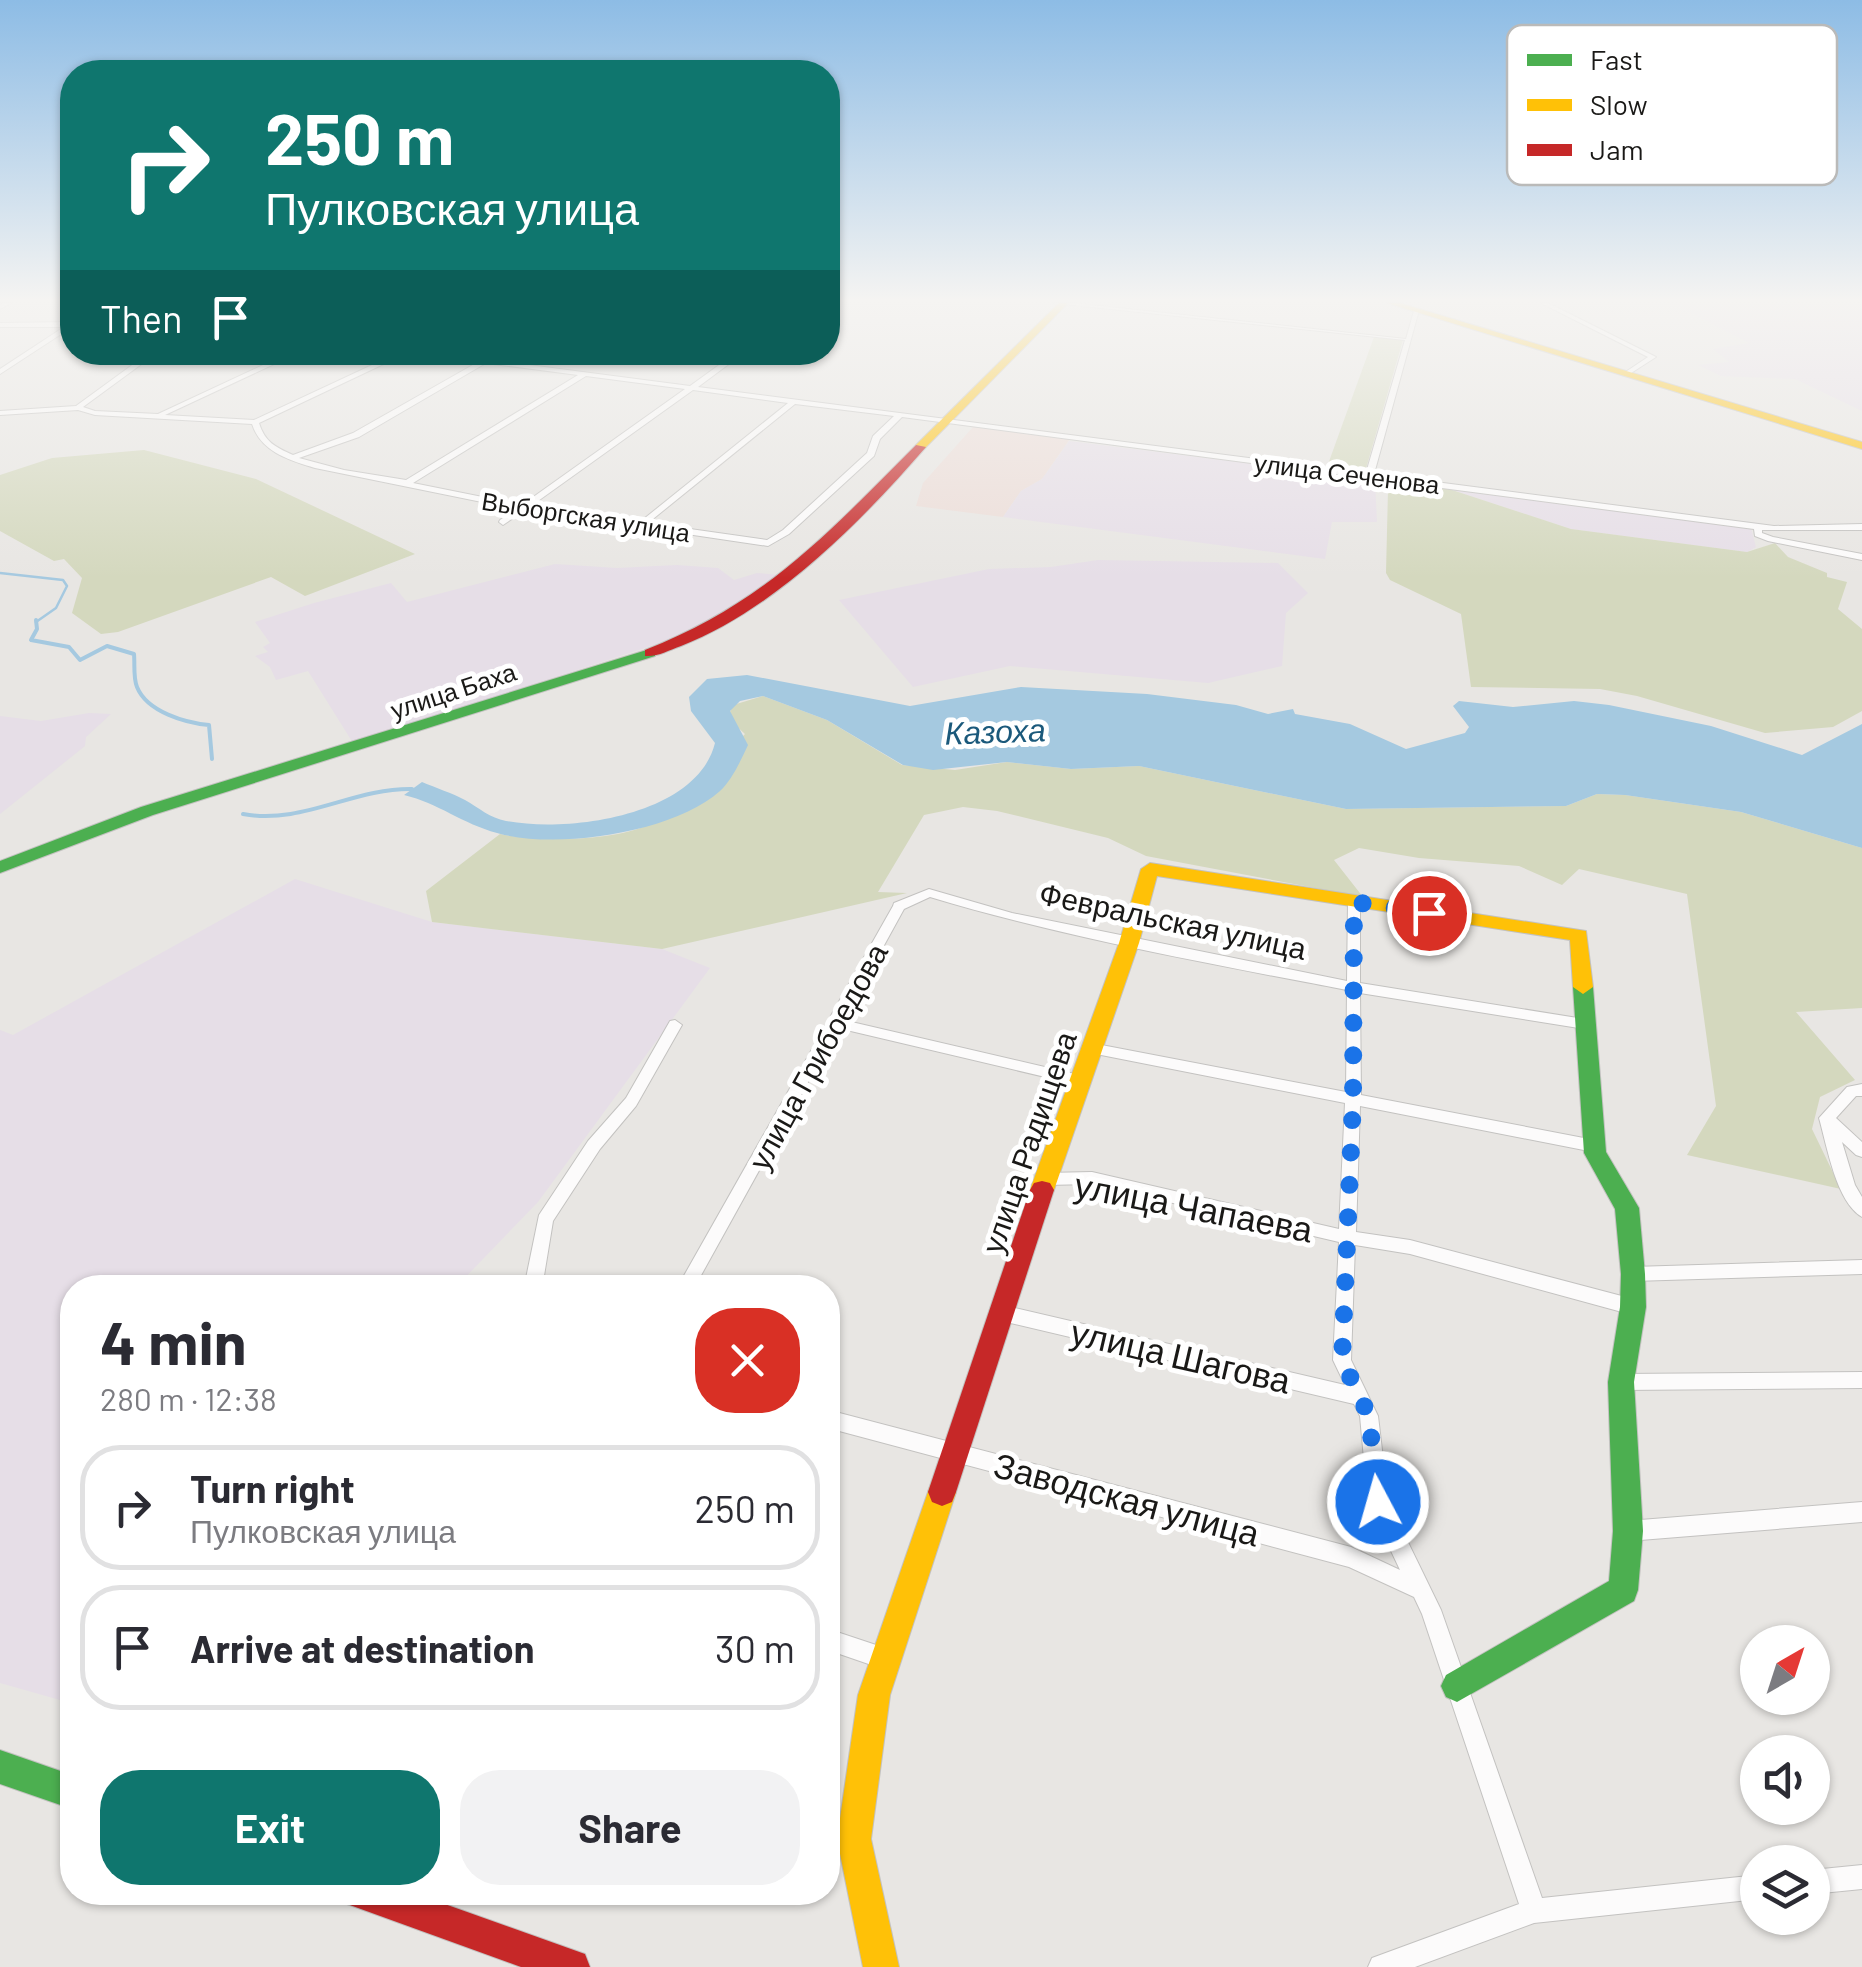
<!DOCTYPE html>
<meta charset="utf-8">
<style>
body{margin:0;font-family:Barlow,sans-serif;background:#f2f2f3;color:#2b2b33;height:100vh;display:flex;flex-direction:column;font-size:38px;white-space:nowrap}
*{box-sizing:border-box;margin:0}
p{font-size:32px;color:#7c7c81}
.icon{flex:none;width:55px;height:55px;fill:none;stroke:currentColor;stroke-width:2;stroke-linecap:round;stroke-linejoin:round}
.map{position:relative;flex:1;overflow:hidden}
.panel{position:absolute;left:60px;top:1275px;width:780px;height:630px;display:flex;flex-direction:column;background:#fff;border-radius:40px;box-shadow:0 2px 8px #0004}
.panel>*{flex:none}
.banner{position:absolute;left:60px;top:60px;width:780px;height:305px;border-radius:40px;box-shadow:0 2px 8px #0004;background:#0f766e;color:#fff;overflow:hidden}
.needle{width:65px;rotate:39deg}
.controls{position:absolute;left:1740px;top:1625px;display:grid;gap:20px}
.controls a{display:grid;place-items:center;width:90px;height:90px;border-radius:50%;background:#fff;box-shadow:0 2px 8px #0004;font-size:50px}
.pin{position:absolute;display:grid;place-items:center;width:85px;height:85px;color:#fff;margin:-42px;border:5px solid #fff;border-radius:50%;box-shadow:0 2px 10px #0007}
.me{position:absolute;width:110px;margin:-55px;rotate:354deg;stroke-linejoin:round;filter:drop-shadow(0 0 8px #0008)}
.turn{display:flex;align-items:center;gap:35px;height:210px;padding:0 40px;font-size:45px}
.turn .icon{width:130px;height:130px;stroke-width:2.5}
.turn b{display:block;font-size:70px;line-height:85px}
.then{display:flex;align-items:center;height:95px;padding:0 40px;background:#0003;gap:20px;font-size:38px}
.round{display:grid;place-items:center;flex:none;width:105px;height:105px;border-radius:40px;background:#f2f2f3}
.overview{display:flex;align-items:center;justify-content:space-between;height:170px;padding:0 40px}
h1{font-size:60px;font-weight:700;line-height:75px}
.action{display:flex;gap:20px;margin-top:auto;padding:20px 40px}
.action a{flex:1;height:115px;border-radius:40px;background:#0f766e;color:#fff;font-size:40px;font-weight:700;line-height:115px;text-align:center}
.action a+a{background:#f2f2f3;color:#2b2b33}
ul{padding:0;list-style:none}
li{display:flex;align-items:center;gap:30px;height:125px;margin:0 20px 15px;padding:0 20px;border:5px solid #e1e1e2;border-radius:40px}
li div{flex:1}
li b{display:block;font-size:38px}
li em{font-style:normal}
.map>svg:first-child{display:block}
.commercial{fill:#ecddd8}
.industrial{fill:#e6dee7}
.green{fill:#d4d8be}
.water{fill:#a5c9e0}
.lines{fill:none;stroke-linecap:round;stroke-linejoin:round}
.stream-far1{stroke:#a5c9e0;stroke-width:2.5}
.stream{stroke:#a5c9e0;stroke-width:4}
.street-casing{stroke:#c3c2c0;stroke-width:2}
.fast-casing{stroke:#c3c2c0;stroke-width:2}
.slow-casing{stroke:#c3c2c0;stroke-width:2}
.jam-casing{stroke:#c3c2c0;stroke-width:2}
.street{fill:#fcfbfb;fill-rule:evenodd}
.fast{fill:#4caf50;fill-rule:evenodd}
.slow{fill:#ffc107;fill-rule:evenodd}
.jam{fill:#c62828;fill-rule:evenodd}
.route{stroke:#1a73e8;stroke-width:18;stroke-dasharray:0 32.4}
.labels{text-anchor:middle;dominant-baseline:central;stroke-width:10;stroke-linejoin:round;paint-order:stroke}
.far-street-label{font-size:25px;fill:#1a1917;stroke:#fff}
.street-label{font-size:30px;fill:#1a1917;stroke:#fff}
.water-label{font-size:32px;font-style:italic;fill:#1b597b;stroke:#fff}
.near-street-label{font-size:35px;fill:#1a1917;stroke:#fff}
.key{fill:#fff;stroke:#babab9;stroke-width:2.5}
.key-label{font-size:28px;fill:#1a1917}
</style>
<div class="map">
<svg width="1862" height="1967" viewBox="0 0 1862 1967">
<rect width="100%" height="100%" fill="#e8e6e3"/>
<!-- commercial -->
<polygon class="commercial" points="973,427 1070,439 1042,479 1021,491 1003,517 916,506 923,483"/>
<!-- industrial -->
<g class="industrial">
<polygon points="1862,303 1862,411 1795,379 1721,376 1698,365 1729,362 1713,349 1749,343 1674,304"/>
<polygon points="1069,441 1375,479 1377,522 1332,522 1325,559 1003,517 1021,491 1042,479"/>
<polygon points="1446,488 1751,528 1756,547 1747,552 1571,529"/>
<polygon points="1098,560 1278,563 1308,593 1286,613 1282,666 1208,683 1010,666 913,687 839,600 989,569 1051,567"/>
<polygon points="555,564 617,568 677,565 718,568 734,580 757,573 781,575 751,602 691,633 353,743 308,671 276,680 270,667 255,656 268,652 263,647 270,643 255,622 314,603 391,583 407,602"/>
<polygon points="89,713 111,714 86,737 85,746 0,814 0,716 41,721"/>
<polygon points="295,879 432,922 662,949 710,968 538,1202 456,1287 72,1288 72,1687 60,1700 0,1683 0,1030 13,1035"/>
</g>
<!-- green -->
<g class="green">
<polygon points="1374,337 1403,340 1365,472 1327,467"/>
<polygon points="144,450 256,479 415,554 305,596 271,577 118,632 101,634 72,613 82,578 64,559 54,561 0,531 0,475 52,458"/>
<polygon points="1379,479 1446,488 1571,529 1747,552 1775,543 1788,557 1827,573 1827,577 1847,582 1838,609 1862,629 1862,711 1833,727 1765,733 1637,696 1600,689 1471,687 1461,614 1390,580 1386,573 1388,490 1379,487"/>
<path d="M763,696L827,720L902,765L955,770L1007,762L1071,769L1139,766L1346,809L1566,806L1597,794L1625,795L1741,812L1862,848V1008L1796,1012L1855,1080L1820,1097L1812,1129L1841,1189L1687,1155L1716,1106L1687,894L1579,869L1562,885L1519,866L1419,858L1359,848L1334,860L1363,897L1146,856L1108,838L997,811L963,807L924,815L878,892L907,893L662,949L432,922L426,891L500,834C541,842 617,842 655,822C675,811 725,753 745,734L733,723L730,712L733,705Z"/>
</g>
<!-- water -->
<path class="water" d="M747,675L910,706L1021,687L1147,694L1236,705L1268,714L1293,709L1295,714L1350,724L1406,749L1465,733L1469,727L1453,706L1459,701L1513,707L1574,701L1609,705L1711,726L1802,755L1862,724V848L1741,812L1625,795L1597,794L1566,806L1346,809L1139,766L1071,769L1007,762L933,770L903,765L827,720L763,696L740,701L730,711L748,745C741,760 732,780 720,791C673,833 556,850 497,833C463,824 438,803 404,795L422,782C436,788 452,793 465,800C479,808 490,818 506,821C568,833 697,816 715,743L691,711L689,697L707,679Z"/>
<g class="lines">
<!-- stream-far1 -->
<polyline class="stream-far1" points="0,573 63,580 67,586 56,608 36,622"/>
<!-- stream -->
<g class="stream">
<path d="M36,620L37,629L31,640L69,647L80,660L107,646L134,654C135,665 133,677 137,687C147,712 186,723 209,725L212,759"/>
<path d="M243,814C302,825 353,788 412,789"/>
</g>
<defs>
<g id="street">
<polygon points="4,303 11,303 0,309 0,305"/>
<path d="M1053,303H1072L1406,339L1414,311L1419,310L1374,474L1774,526L1862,524V530H1762V533L1773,537L1862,554V560L1768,541L1755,536L1754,529L902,417L880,439L874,456L789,534L768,546L525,510L503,525L499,522L500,520L516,509L315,468C289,460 261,452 252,424L95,415L78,410L0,415V411L76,406L150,352H158L83,407L95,411L158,414L291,352H300L165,415L254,420L400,352H409L259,423C265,442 275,447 293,455L353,433L478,362L413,352H435L483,359L489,352H496L490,360L690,386L737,352H745L698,387L1366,473L1405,340ZM486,363L578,375L406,480L344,470L299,458L359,437ZM586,376L685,389L522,505L413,483ZM693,390L788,403L640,522L531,506ZM795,404L894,416L873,436L867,453L783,530L767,540L648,523Z"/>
<polygon points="1541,303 1548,303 1656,357 1628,375 1624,375 1624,373 1648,357"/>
<polygon points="72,322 72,327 0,374 0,369 64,327 0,327 0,323"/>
<path d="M929,889L1012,913L1347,981L1348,902L1354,898L1360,902V983L1590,1020L1592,1024L1590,1028L1585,1029L1360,993L1361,1095L1594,1140L1600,1142L1602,1146L1600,1150L1594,1152L1360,1106L1356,1232L1410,1240L1633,1299L1639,1302L1642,1307L1639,1312L1633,1315L1410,1254L1355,1245L1351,1360L1378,1416L1388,1501L1441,1610L1542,1898L1758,1875V1899L1534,1923L1415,1967H1368L1372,1958L1519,1904L1422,1614L1414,1597L1349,1567L828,1428V1410L1351,1547L1400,1570L1368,1502L1360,1416L1354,1404L1002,1321L996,1318L993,1313L996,1308L1002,1305L1345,1385L1333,1360L1339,1242L1092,1184L1046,1185L1040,1183L1038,1179L1040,1175L1046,1173L1092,1172L1339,1229L1345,1103L1091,1053L1086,1052L1084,1048L1086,1044L1091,1043L1346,1092L1347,990C1207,963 1066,938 930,897L904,909L843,1020L1079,1075L1084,1076L1086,1080L1084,1084L1079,1085L838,1028L694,1288H677L893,906L894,903Z"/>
<polygon points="675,1020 682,1025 636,1106 600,1149 553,1221 542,1288 524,1288 539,1215 588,1141 626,1098 670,1021"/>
<path d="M1862,1084V1096H1856L1836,1118L1862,1142V1157L1856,1155L1842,1142L1855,1185L1862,1197V1217C1836,1202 1827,1146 1819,1118L1847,1087Z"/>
<polygon points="1862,1260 1862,1274 1633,1281 1627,1279 1624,1274 1627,1269 1633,1267"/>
<polygon points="1862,1372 1862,1388 1621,1390 1615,1388 1612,1382 1615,1376 1621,1374"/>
<polygon points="1862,1502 1862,1522 1628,1541 1621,1538 1618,1531 1621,1524 1628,1521"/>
<polygon points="828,1629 894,1651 897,1659 894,1667 886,1670 828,1650"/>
<polygon points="1862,1865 1862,1889 1812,1894 1812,1870"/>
</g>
<g id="fast">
<polygon points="650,649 655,650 655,656 153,815 0,873 0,861 141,807"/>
<polygon points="1583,980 1593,987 1606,1152 1639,1208 1645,1274 1646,1307 1634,1382 1643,1531 1638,1590 1634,1601 1457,1702 1446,1697 1441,1686 1446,1675 1609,1581 1613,1531 1608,1382 1620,1307 1621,1274 1615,1209 1584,1153 1573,987"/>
<polygon points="0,1750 72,1775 72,1809 0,1784"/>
</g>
<g id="slow">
<polygon points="1059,303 1068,303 924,449 916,449 916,445"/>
<polygon points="1387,303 1400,303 1862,442 1862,449"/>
<polygon points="1150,863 1586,931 1593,987 1583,994 1573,987 1570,940 1157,876 1139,943 1054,1190 1050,1197 1042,1199 1034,1197 1030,1190 1119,943 1141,869"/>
<polygon points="942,1478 952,1482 956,1492 890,1695 871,1839 899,1967 863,1967 837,1839 858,1695 928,1492 932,1482"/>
</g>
<g id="jam">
<path d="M916,445L926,447C860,523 775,609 681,646C669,650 658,657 645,656V650C765,603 827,534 916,445Z"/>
<polygon points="1042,1181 1050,1183 1054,1190 956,1492 952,1502 942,1506 932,1502 928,1492 1030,1190 1034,1183"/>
<polygon points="342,1892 411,1892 585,1954 590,1967 521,1967 347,1904"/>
</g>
</defs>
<!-- street casing -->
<use href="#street" class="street-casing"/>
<!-- fast casing -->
<use href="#fast" class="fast-casing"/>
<!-- slow casing -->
<use href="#slow" class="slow-casing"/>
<!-- jam casing -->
<use href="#jam" class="jam-casing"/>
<!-- street -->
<use href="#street" class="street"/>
<!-- fast -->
<use href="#fast" class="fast"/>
<!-- slow -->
<use href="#slow" class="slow"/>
<!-- jam -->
<use href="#jam" class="jam"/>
</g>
<!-- sky -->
<linearGradient id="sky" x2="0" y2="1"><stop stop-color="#8dbce5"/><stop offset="0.52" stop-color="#f5f4f2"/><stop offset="1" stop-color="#f5f4f2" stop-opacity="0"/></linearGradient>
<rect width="1862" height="578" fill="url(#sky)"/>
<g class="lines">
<!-- route -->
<polyline class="route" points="1378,1502 1369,1416 1342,1360 1353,1101 1354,902 1429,913"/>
</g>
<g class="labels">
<!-- far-street labels -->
<g class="far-street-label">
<text transform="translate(1347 473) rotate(7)">улица Сеченова</text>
<text transform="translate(586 516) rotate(9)">Выборгская улица</text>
<text transform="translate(453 690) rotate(-18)">улица Баха</text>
</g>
<!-- street labels -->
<g class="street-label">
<text transform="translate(1173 920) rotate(12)">Февральская улица</text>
<text transform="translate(817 1056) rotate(-61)">улица Грибоедова</text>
<text transform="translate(1028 1142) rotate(-71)">улица Радищева</text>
</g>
<!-- water labels -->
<g class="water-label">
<text transform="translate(995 730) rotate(-2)">Казоха</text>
</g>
<!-- near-street labels -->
<g class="near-street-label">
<text transform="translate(1194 1206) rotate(11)">улица Чапаева</text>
<text transform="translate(1181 1355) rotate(13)">улица Шагова</text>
<text transform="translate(1127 1498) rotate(15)">Заводская улица</text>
</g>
</g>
<!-- legend -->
<rect x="1507" y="25" width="330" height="160" rx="15" class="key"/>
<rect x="1527" y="54" width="45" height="12" fill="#4caf50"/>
<rect x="1527" y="99" width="45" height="12" fill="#ffc107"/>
<rect x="1527" y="144" width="45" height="12" fill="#c62828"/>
<g class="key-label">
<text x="1590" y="70">Fast</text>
<text x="1590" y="115">Slow</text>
<text x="1590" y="160">Jam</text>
</g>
</svg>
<div class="controls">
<a><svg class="needle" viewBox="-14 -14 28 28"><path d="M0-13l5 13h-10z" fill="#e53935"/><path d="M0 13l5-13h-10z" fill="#7c7c81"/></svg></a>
<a><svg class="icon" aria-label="sound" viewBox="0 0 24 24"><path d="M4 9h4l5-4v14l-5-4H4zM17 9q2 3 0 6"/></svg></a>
<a><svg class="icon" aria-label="layers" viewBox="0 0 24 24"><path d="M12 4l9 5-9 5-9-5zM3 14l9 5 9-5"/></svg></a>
</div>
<div class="pin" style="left:1429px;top:913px;background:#d93025"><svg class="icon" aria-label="arrive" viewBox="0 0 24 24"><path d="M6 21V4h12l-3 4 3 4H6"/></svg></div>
<svg class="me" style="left:1378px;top:1502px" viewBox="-20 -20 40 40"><circle r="17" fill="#1a73e8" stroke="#fff" stroke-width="3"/><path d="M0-11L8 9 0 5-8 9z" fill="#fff"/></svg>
<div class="banner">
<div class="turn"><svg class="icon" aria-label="right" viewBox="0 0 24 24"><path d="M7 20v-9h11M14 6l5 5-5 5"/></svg><div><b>250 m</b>Пулковская улица</div></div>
<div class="then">Then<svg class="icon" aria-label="arrive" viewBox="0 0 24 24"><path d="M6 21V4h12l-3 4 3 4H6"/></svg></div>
</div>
<section class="panel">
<div class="overview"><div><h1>4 min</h1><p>280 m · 12:38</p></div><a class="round" style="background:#d93025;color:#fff"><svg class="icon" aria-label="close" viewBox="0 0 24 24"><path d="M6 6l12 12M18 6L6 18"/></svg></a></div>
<ul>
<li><svg class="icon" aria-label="right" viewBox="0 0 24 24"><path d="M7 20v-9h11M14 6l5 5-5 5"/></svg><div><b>Turn right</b><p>Пулковская улица</p></div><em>250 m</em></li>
<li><svg class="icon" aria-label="arrive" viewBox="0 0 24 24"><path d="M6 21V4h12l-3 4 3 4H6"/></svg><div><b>Arrive at destination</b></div><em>30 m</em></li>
</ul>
<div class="action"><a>Exit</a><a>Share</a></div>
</section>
</div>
